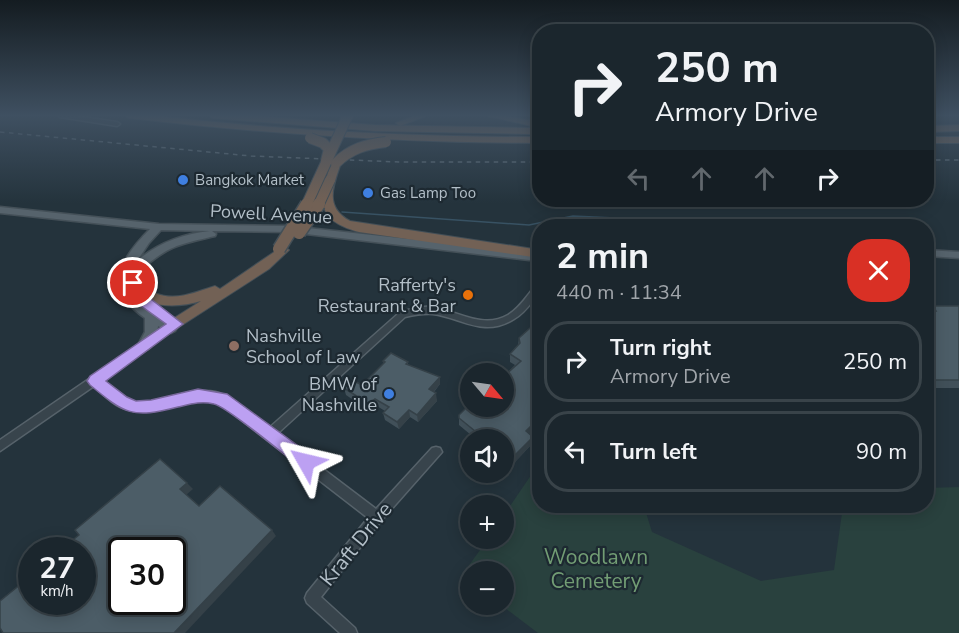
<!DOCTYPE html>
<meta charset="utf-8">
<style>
body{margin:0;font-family:"Nunito Sans",sans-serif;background:#283239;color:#f1f3f6;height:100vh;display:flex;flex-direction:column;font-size:22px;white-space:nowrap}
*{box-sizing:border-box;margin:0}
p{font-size:20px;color:#a0a5aa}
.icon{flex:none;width:33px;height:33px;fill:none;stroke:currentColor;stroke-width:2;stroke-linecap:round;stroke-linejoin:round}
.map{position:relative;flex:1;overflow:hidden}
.side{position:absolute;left:532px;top:219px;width:402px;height:294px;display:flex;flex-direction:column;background:#1b262d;border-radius:24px;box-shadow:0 3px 15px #0003,0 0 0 2px #394349}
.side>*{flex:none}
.banner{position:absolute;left:532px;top:24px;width:402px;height:183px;border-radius:24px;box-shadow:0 3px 15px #0003,0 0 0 2px #394349;background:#1b262d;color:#f1f3f6;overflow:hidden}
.needle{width:39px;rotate:119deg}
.buttons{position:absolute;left:460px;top:363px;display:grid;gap:12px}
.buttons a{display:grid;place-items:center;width:54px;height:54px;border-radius:50%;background:#1b262d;box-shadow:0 3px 15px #0003,0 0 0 2px #394349;font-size:30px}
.speed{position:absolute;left:18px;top:537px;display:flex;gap:12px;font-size:30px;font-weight:700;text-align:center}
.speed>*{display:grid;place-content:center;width:78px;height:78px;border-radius:50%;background:#1b262d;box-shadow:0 3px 15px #0003,0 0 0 2px #394349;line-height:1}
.speed small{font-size:15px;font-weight:400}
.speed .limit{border:3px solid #111;border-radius:9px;background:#fff;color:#111}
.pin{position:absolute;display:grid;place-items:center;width:51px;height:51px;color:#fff;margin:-26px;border:3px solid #fff;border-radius:50%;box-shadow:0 2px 6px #0007}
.me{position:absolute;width:66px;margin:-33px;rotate:307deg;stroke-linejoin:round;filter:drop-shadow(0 0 4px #0008)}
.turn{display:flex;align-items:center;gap:21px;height:126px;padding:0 24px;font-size:27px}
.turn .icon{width:78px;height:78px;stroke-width:2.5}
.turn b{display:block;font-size:42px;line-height:51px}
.lanes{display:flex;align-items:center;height:57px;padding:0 24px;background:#0003;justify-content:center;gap:30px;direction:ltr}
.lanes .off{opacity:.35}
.round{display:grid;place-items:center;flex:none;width:63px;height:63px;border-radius:24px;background:#283239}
.headline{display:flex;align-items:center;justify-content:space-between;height:102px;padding:0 24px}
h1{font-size:36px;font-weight:700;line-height:45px}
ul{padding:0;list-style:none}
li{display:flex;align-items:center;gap:18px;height:81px;margin:0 12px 9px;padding:0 12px;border:3px solid #394349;border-radius:24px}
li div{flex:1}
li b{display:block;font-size:22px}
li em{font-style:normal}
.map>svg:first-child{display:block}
.green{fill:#29413e}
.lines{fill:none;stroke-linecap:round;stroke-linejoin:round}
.stream{stroke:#385263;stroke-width:1.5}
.minor-casing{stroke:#56626a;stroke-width:3}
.major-casing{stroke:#445058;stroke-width:3}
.highway-casing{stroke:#434f57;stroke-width:2}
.minor{fill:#38444c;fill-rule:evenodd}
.major{fill:#56636c;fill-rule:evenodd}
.highway{fill:#726155;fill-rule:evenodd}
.rail{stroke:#5a6973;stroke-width:1.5;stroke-dasharray:4.5 4.5;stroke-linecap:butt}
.highway-bridge-far1-casing{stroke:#434f57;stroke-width:12;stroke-linecap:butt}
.highway-bridge-casing{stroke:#434f57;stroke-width:15;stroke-linecap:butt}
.highway-bridge-far1{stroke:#726155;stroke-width:10}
.highway-bridge{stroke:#726155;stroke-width:12}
.wall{fill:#415059}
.shaded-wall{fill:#354148}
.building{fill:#4c5d67;stroke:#354148;stroke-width:1.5;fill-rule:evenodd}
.route{fill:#bca0f2;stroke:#7a689d;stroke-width:1.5}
.shop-dot{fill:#3f7fe0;stroke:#1d2931;stroke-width:2}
.food-dot{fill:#e8710a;stroke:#1d2931;stroke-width:2}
.education-dot{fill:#8d6e63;stroke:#1d2931;stroke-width:2}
.labels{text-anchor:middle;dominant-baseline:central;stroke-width:4.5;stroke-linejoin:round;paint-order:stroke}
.far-poi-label{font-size:15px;fill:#b3bfc8;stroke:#1d2931;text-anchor:start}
.street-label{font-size:18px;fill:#b3bfc8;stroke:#1d2931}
.poi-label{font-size:18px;fill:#b3bfc8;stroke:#1d2931;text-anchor:end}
.near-street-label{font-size:21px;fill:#b3bfc8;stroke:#1d2931}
.near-park-label{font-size:21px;fill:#729d74;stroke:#1d2931}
</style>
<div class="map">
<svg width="959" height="633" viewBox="0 0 959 633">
<rect width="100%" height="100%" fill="#24333c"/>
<!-- green -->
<polygon class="green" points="540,462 540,506 644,506 652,532 761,581 834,570 843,506 927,506 927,488 959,487 959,633 538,633 501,605 504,604 504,572 471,572 471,581 462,575 488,539 504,538 504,515"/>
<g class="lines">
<!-- stream -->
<polyline class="stream" points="342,212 529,225 573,216 679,221"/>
<defs>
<g id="minor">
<polygon points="57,115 68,115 117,122 120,124 117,126 60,117"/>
<path d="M540,283V292C532,301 525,313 514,319C484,338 462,318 433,314C423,313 414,315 405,317L277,434L376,509L432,448L436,447L440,448L442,452L381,521L321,597L355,628L357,633H340L307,603L305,598L307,593L368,518L218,402C185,395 153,422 120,407C110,402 102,393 94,386L0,451V440L172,322H178L180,324L178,326L102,381C110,387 118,396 128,400C159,414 192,380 224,395C229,397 234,402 239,406C249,413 259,421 269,428L399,313C410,309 420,306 431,307C457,310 482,330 508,315C520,308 528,294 537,284Z"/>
</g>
<g id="major">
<path d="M0,207L159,224L289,226L529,252H540V258L529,260L289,232L212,231L216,234L215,236C181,244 169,245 142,269L134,268C123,302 152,309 175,325L177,328L175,331L171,333L158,326C157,337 152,354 139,350L137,347L145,332V318C103,289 119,260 150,229L0,213ZM161,230L210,231C182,234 158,243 137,261L149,243Z"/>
<polygon points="927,250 959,252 959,258 927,256"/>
</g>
<g id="highway">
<path d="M125,115H148C278,130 409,137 540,137V143C402,143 266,134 129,118Z"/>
<polygon points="209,115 241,115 375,125 532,128 537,131 532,134 375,131 213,118"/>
<polygon points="417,115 428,115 400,126 396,123"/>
<polygon points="484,115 499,115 540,122 540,128"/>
<polygon points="959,125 959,131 927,132 927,126"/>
<rect x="927" y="137" width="32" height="6"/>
<path d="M336,160L341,163C333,186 324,207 350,221L540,250V258L359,232C326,223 316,209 327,176C329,169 330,163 336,160Z"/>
<path d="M283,246L289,250L269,269L176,329L171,328L169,324L171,320L201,301C178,308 144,309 128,287L134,283C142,285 147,291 155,293C176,302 195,292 215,286L220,289Z"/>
</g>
</defs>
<!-- minor casing -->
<use href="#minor" class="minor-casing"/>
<!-- major casing -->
<use href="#major" class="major-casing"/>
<!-- highway casing -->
<use href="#highway" class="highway-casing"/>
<!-- minor -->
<use href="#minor" class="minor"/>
<!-- major -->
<use href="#major" class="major"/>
<!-- highway -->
<use href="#highway" class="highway"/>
<!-- rail -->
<g class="rail">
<polyline points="0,132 251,156 399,162 540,162"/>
<polyline points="927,160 959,160"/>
</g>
<defs>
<g id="highway-bridge-far1">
<polyline points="310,138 323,143 329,149 326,161"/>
<path d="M336,163C350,149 366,144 386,142"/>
<polyline points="306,206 348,115"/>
<polyline points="318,206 330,180"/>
</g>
<g id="highway-bridge">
<polyline points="299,233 319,204"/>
<polyline points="279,249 307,204"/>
</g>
</defs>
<!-- highway-bridge-far1 casing -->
<use href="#highway-bridge-far1" class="highway-bridge-far1-casing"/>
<!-- highway-bridge casing -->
<use href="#highway-bridge" class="highway-bridge-casing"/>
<!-- highway-bridge-far1 -->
<use href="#highway-bridge-far1" class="highway-bridge-far1"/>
<!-- highway-bridge -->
<use href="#highway-bridge" class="highway-bridge"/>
</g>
<!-- wall -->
<g class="wall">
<polygon points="698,200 740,200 738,205 699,202"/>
<polygon points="933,306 959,306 959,388 927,388 927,311 929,311"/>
<polygon points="540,330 540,412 537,414 538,423 536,427 529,434 533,437 532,444 515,462 509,461 504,457 504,440 477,440 459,425 459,415 504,406 504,376 515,365 510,362 510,354 518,345 519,338"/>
<polygon points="383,361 408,362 408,365 440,384 434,392 437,401 418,422 410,417 399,429 385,420 383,413 385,411 377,406 371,412 346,395 344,388 362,385 384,364"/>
</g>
<!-- shaded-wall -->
<g class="shaded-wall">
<polygon points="440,377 440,384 430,396 429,389"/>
<polygon points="436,393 437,401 418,422 417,415"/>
<polygon points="375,399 377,406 371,412 369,404"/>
<polygon points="540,405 540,412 533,419 534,411"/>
<polygon points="409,410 410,417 399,429 397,422"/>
<polygon points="539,415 536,427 525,438 526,431"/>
<polygon points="533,437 532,444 515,462 515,455"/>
<polygon points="187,483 193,489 186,495 180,489"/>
<polygon points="272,530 276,536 185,633 174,633"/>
</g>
<!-- building -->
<g class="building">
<polygon points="933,306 959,306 959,380 927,380 927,311 936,311"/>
<polygon points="530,328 540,330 540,405 534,411 539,415 537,420 526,431 533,437 515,455 510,454 504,450 504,440 486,440 459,418 459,415 471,403 471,406 504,406 504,383 507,380 504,378 504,376 521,361 510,354 520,343 519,338"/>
<polygon points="391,353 408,362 406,364 440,377 429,389 436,393 417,415 409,410 397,422 383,413 389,407 375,399 369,404 344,388 352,380 362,385 385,362 383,361"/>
<path d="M160,459L187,483L180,489L199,506L220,486L272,530L174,633H3L0,628V601L32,575V602H82V550H60L79,535L75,530ZM122,550H172V602H122Z"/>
</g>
<!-- sky -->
<linearGradient id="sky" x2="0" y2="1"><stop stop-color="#141c21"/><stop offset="0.57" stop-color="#3f5061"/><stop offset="1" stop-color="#3f5061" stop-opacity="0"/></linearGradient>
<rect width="959" height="203" fill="url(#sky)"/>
<!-- route -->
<path class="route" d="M133,279L137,280L147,296L183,324L106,381L127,397L136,401L151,400L198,389L227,394L312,456L315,462L312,467L306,470L300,467C286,456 226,406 214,404C201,401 191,404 178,407C132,419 125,414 90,385L87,381L90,376L166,324L137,303L126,283Z"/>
<!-- markers -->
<g class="shop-dot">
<circle cx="183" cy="180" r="6"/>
<circle cx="368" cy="193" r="6"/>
<circle cx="389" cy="394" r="6"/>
</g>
<circle class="food-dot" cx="468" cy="295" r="6"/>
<circle class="education-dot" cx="234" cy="346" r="6"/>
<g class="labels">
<!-- far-poi labels -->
<g class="far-poi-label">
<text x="195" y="180">Bangkok Market</text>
<text x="380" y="193">Gas Lamp Too</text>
</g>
<!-- street labels -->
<g class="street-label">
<text transform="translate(271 214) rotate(3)">Powell Avenue</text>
</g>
<!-- poi labels -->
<g class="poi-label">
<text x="456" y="285">Rafferty's<tspan x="456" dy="21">Restaurant &amp; Bar</tspan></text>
<text x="246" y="336" text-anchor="start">Nashville<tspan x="246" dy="21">School of Law</tspan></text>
<text x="377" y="384">BMW of<tspan x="377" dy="21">Nashville</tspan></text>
</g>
<!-- near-street labels -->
<g class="near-street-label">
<text transform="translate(356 544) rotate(-51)">Kraft Drive</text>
</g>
<!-- near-park labels -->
<g class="near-park-label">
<text x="596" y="557">Woodlawn<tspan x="596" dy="24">Cemetery</tspan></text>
</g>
</g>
</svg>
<div class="buttons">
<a><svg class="needle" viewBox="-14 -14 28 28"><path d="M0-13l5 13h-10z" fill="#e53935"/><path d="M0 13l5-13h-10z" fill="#a0a5aa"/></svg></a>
<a><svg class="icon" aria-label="sound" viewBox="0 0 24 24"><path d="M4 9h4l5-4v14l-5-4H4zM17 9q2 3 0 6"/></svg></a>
<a>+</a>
<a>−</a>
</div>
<div class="speed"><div>27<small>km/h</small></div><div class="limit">30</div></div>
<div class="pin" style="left:133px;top:283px;background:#d93025"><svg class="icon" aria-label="arrive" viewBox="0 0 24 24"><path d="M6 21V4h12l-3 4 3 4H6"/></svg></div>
<svg class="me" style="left:306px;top:462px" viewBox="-20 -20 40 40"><path d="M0-17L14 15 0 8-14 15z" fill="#bca0f2" stroke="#fff" stroke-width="4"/></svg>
<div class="banner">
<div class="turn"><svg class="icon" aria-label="right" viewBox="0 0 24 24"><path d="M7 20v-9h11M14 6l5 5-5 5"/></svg><div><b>250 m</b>Armory Drive</div></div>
<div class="lanes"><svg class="icon off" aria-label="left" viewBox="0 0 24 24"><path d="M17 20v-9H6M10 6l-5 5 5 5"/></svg><svg class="icon off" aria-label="ahead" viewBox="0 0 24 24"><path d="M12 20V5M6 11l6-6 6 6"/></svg><svg class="icon off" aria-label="ahead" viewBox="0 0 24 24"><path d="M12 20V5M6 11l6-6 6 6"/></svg><svg class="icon" aria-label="right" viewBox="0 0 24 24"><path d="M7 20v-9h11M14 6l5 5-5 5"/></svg></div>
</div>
<section class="side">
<div class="headline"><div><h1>2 min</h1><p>440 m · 11:34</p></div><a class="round" style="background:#d93025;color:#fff"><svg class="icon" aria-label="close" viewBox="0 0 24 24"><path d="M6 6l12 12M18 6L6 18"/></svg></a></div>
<ul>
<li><svg class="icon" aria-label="right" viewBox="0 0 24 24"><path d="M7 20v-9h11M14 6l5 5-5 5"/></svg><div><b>Turn right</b><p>Armory Drive</p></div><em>250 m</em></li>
<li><svg class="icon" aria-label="left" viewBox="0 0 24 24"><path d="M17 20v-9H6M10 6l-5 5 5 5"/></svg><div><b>Turn left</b></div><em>90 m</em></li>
</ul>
</section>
</div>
